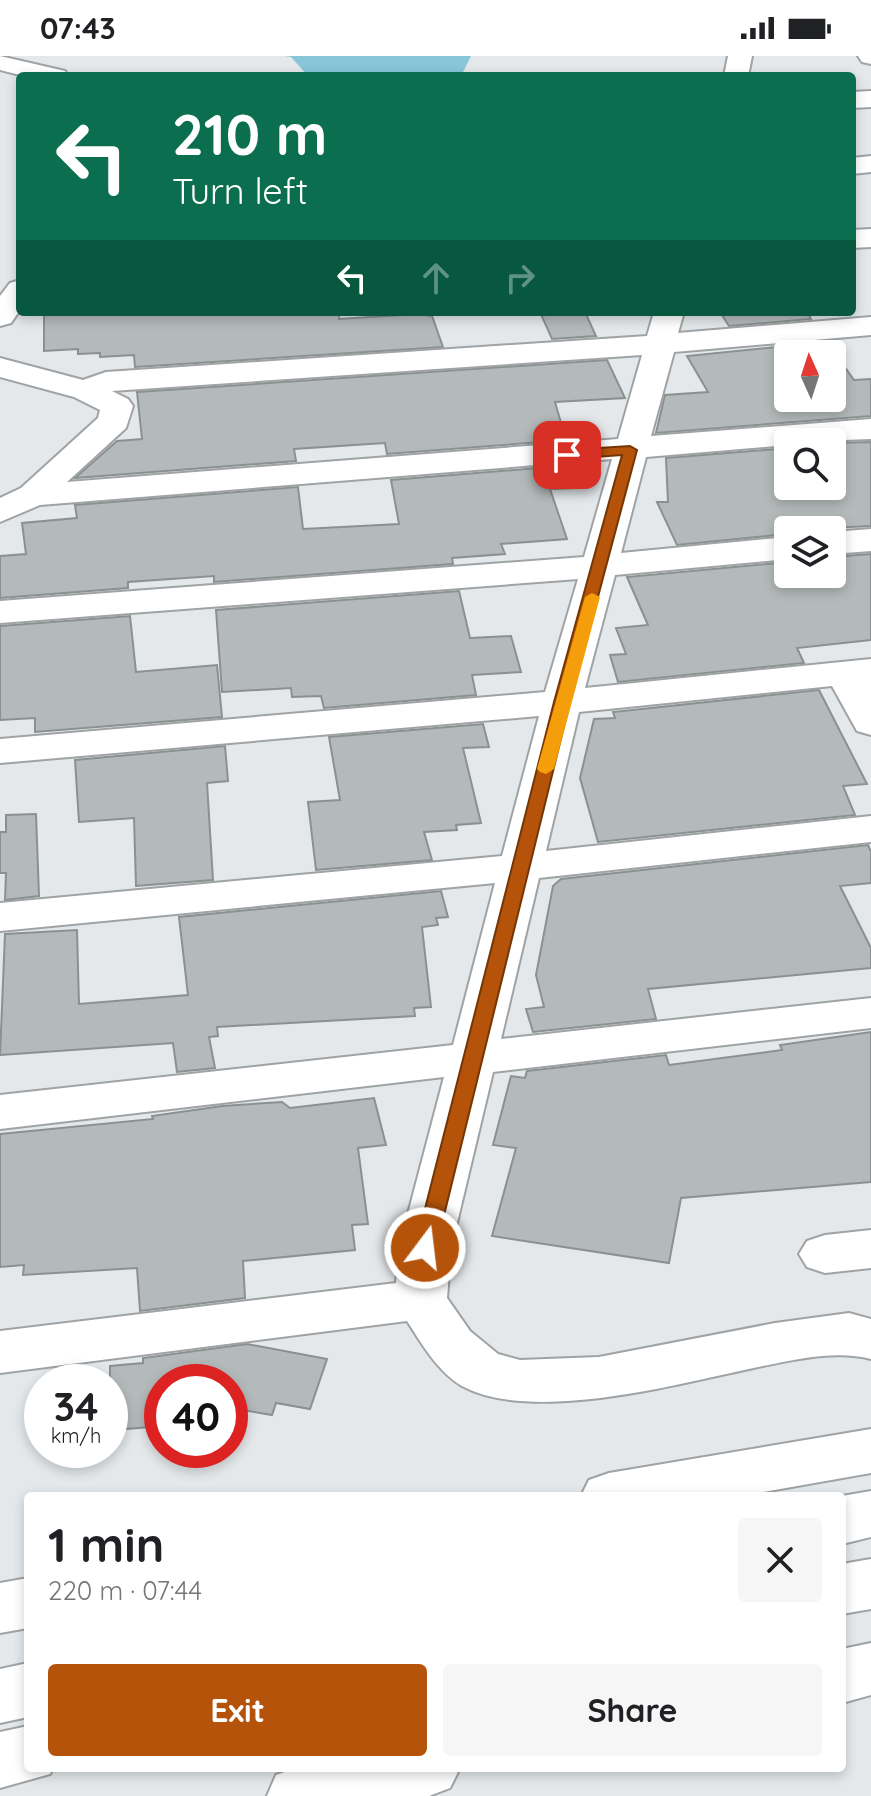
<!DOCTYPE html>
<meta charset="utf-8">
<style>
body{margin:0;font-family:Quicksand,sans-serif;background:#f6f6f6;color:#202124;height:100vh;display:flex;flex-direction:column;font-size:30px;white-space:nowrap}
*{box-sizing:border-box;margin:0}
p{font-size:26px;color:#757577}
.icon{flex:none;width:44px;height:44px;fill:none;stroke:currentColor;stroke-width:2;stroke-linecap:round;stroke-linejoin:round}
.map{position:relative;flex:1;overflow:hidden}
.drawer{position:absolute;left:24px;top:1436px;width:822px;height:280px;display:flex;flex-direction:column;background:#fff;border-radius:8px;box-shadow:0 4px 12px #0003}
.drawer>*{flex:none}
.banner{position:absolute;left:16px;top:16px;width:840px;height:244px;border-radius:8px;box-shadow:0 4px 12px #0003;background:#0b6e4f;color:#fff;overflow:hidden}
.needle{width:52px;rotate:357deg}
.controls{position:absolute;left:774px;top:284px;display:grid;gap:16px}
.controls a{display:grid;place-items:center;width:72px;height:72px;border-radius:8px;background:#fff;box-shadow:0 4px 12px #0003;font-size:40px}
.speed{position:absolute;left:24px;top:1308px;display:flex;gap:16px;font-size:40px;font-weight:700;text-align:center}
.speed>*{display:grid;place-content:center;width:104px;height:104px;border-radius:50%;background:#fff;box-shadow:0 4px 12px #0003;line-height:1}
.speed small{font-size:20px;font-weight:400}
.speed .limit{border:12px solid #d22;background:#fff;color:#111}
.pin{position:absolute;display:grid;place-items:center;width:68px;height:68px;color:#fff;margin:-34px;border-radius:16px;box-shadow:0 4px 12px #0006}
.me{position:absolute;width:88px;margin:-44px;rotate:15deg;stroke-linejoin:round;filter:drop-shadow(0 0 6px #0008)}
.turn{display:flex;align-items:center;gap:28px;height:168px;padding:0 24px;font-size:36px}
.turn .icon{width:104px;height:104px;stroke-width:2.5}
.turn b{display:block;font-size:56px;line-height:68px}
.lanes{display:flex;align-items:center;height:76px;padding:0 24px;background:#0003;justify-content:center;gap:40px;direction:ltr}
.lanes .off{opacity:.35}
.round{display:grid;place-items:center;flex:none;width:84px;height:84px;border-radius:8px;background:#f6f6f6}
.summary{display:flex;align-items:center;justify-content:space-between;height:136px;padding:0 24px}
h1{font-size:48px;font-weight:700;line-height:60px}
.action{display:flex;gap:16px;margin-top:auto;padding:16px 24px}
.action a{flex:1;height:92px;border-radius:8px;background:#b45309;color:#fff;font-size:32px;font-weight:700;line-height:92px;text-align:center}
.action a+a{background:#f6f6f6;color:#202124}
.status{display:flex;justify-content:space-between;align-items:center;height:56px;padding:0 40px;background:#fff;direction:ltr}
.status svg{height:22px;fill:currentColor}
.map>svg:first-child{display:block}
.green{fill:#88c6d8}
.building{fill:#b4b9b9;stroke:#8b9090;stroke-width:2;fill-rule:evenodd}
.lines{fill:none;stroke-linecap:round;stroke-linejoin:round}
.minor-casing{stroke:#9fa3a5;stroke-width:4}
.highway-casing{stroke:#9fa3a5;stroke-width:4}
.minor{fill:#fff;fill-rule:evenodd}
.highway{fill:#fff;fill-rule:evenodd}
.route{fill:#b45309;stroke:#753606;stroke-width:2}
.slow{fill:#f59e0b}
</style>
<div class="status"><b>07:43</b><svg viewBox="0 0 49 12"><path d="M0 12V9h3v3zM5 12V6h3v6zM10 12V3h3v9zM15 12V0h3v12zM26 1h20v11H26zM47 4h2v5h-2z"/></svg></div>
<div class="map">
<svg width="871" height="1740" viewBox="0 0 871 1740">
<rect width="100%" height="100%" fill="#e4e8ea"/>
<!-- green -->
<polygon class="green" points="285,0 471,0 461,20 308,20 291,1"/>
<!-- building -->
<g class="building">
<polygon points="83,256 339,256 339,263 418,258 432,260 443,291 135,311 134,299 100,301 100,297 78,298 78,293 44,295 44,258"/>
<polygon points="540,256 585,256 596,280 552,283"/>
<polygon points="720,256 807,256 811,263 729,270"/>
<path d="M827,286L854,324L871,323V360L656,377L665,339L708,336L687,300ZM788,298H832V342H788Z"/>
<polygon points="607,304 625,342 555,346 566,384 387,398 385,387 294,393 296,405 75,422 117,385 142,383 137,336"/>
<polygon points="871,386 871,470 788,474 788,478 677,489 657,446 668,446 666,402 788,392 788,430 832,430 832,387"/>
<polygon points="574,409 577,418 572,418 576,432 550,433 567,483 501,488 505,498 452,502 453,508 214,526 214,520 128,526 128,532 0,542 0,500 26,498 22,467 77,462 75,449 298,431 303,473 399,468 391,424"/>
<polygon points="871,498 871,584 797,592 804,607 618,626 610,599 626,598 616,572 648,569 627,521 788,506 788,518 832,518 832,501"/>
<polygon points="459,535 470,582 511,580 521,616 472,619 476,639 324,652 321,640 292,641 291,632 222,636 216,554"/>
<polygon points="130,560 136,616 217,609 222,661 35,676 35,662 0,664 0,570"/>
<polygon points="819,634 867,728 843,730 855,759 598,786 580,722 594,663 615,662 613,656"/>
<polygon points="483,668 489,691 463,692 481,767 456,769 457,774 424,776 432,804 316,814 308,746 340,744 329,681"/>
<polygon points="225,690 228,725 207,727 213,824 136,830 134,762 79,766 75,704"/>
<polygon points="36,758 39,840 5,844 6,817 0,817 0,776 6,776 6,759"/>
<polygon points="868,789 871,796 871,827 840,830 871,892 871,912 648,933 656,963 533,976 526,953 544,951 536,919 553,830 561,823"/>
<polygon points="441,835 448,861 436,862 438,869 422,871 431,951 414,952 415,960 217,971 218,980 209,981 215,1012 177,1016 173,987 0,999 5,878 77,874 79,948 188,939 179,861"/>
<polygon points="871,976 871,1126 681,1142 669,1207 492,1180 516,1092 493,1089 511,1020 525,1022 527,1015 666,999 669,1009 782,994 780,989"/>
<polygon points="374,1042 386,1089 358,1092 368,1168 352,1169 355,1194 243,1205 245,1242 140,1255 137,1212 23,1219 24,1209 0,1211 0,1078 153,1063 152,1060 222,1050 282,1046 290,1052"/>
<polygon points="247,1288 327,1303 310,1353 276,1347 272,1359 230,1352 230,1326 162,1326 162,1370 115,1374 115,1363 110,1363 110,1310 143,1307 143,1302"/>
</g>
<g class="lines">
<defs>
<g id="minor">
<polygon points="0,0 65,15 68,20 24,20 0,14"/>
<polygon points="728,0 752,0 748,20 724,20"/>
<polygon points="858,0 871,0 871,8 862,6"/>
<polygon points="871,35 871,51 852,52 852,36"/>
<polygon points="871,100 871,116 852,118 852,102"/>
<polygon points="871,173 871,191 852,192 852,174"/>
<polygon points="20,224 20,254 11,267 0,270 0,240 10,227"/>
<path d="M654,256H684L678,277L871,261V279L674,296L651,380L871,363V383L788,386V389L646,401L621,497L788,481V503L615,519L585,632L871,603V679L857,675L832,630L579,656L546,795L871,760V786L539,822L501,983L871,942V972L493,1016L451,1192L447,1242L470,1275L498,1298L520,1304L599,1301L775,1267L849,1257L871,1263V1303C837,1294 798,1303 763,1310C685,1326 534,1369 462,1330C438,1316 422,1288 407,1265L0,1317V1275L396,1227L399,1192L444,1021L0,1073V1039L453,989L495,827L0,875V847L502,800L539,660L0,707V683L545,636L578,523L0,567V545L584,501L612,403L40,449L0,466V442L21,432L98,362L100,354L74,341L0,321V302L83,324L106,316L647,280ZM642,299L618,383L67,426L126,372L133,350L128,343L112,335Z"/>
<polygon points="871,473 871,495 832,498 832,476"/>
<polygon points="871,1174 871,1212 825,1217 807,1211 799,1198 807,1185 825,1179"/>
</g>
<g id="highway">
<polygon points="871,1373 871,1417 741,1440 581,1440 589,1424 609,1417"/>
<polygon points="871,1435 871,1481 842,1488 842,1440"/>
<polygon points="871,1503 871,1553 842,1558 842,1508"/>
<polygon points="28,1522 28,1572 0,1577 0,1527"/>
<polygon points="871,1587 871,1639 842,1647 842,1593"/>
<polygon points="28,1607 28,1661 0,1667 0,1613"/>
<polygon points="28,1670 28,1712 53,1712 50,1718 0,1732 0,1676"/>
<polygon points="296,1712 460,1712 450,1732 429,1740 267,1740 276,1719"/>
</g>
</defs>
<!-- minor casing -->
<use href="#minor" class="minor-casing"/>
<!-- highway casing -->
<use href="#highway" class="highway-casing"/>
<!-- minor -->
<use href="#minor" class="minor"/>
<!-- highway -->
<use href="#highway" class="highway"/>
</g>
<!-- route -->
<polygon class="route" points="630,390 637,394 570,646 436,1192 433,1198 418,1198 415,1192 554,646 622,399 567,403 561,399 567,394"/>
<!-- slow -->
<polygon class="slow" points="592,537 600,541 554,713 546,718 540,716 537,713 585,541"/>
</svg>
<div class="controls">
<a><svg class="needle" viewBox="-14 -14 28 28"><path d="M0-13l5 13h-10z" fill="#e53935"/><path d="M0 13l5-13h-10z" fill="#757577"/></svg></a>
<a><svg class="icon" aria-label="search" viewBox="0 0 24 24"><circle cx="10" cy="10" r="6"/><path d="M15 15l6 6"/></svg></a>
<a><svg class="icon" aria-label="layers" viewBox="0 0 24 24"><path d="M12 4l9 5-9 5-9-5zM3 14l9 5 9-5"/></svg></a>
</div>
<div class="speed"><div>34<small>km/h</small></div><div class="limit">40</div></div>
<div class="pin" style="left:567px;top:399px;background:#d93025"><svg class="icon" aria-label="arrive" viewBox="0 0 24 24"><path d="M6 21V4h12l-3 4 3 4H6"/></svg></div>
<svg class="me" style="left:425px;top:1192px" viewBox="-20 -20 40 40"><circle r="17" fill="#b45309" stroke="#fff" stroke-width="3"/><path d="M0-11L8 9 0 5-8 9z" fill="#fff"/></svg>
<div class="banner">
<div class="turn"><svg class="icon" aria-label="left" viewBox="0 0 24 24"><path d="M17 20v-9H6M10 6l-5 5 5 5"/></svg><div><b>210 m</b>Turn left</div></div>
<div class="lanes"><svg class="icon" aria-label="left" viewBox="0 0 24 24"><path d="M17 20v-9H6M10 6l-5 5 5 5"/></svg><svg class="icon off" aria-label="ahead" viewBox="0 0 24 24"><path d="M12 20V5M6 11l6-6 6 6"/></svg><svg class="icon off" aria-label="right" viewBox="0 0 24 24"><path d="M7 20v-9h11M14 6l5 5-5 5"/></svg></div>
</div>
<section class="drawer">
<div class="summary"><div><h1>1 min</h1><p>220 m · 07:44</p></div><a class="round"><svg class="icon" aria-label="close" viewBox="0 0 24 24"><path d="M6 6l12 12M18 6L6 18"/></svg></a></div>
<div class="action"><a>Exit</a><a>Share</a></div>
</section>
</div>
